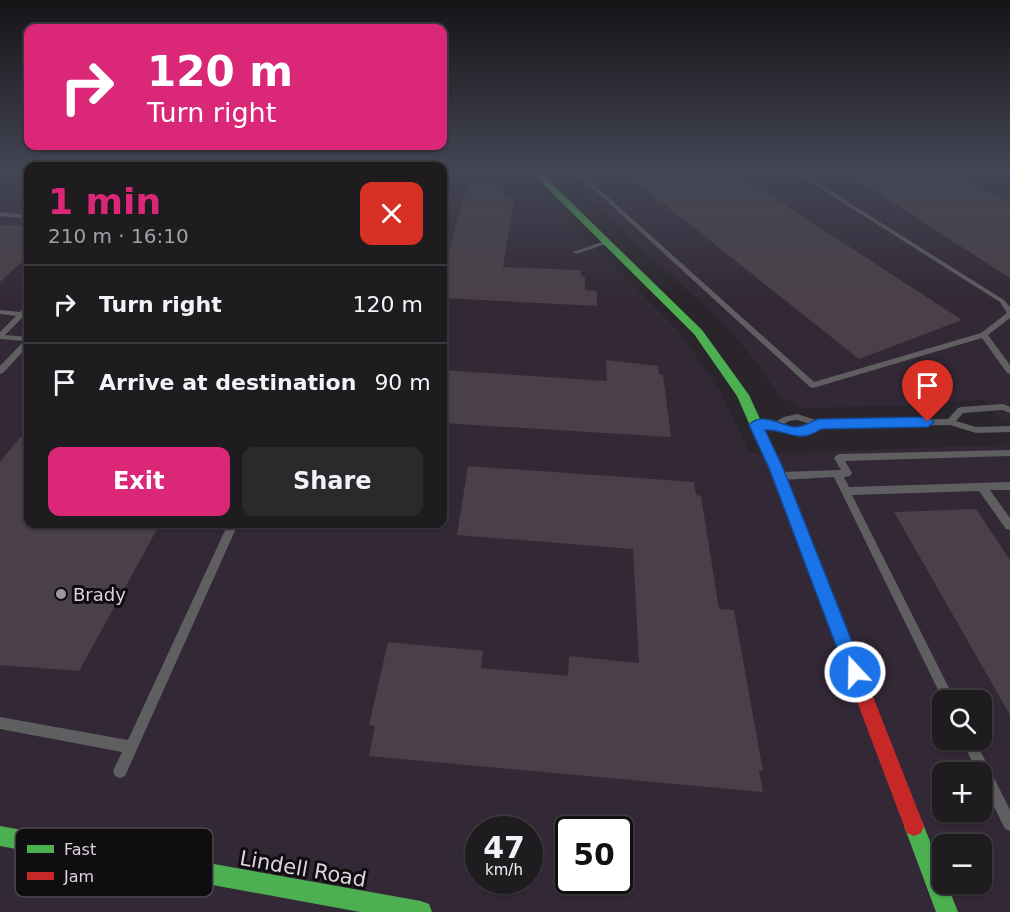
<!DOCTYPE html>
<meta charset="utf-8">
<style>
body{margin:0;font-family:"DejaVu Sans",sans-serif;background:#2c292d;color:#f1f3f6;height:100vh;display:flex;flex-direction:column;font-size:22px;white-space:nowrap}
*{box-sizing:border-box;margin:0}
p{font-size:20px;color:#a1a1a5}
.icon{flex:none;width:33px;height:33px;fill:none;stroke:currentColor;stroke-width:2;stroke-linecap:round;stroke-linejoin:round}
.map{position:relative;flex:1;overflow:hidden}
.details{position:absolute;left:24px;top:162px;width:423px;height:366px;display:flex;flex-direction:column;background:#1f1c20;border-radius:12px;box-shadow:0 2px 4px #0004,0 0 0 2px #3c3a3e}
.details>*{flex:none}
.hud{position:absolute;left:24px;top:24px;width:423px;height:126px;border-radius:12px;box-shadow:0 2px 4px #0004,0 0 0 2px #3c3a3e;background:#db2777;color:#fff;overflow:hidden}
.fabs{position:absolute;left:932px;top:690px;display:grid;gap:12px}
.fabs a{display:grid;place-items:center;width:60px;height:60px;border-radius:12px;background:#1f1c20;box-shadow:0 2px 4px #0004,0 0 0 2px #3c3a3e;font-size:30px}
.speed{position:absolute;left:465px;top:816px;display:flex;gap:12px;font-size:30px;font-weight:700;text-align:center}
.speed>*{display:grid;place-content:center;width:78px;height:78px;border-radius:50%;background:#1f1c20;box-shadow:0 2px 4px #0004,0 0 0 2px #3c3a3e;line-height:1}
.speed small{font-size:15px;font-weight:400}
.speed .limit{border:3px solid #111;border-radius:9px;background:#fff;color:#111}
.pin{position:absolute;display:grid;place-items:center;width:51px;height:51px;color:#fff;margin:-62px -26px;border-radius:50% 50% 50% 0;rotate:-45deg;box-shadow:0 0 6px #0007}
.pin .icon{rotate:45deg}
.me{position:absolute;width:66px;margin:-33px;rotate:339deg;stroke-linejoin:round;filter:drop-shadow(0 0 4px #0008)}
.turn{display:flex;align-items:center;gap:21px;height:126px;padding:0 24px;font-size:27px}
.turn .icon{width:78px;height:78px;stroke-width:2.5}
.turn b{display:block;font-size:42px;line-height:51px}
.round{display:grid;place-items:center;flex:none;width:63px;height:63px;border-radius:12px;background:#2c292d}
.head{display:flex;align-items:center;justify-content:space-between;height:102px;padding:0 24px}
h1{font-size:36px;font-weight:700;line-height:45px;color:#db2777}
.action{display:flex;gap:12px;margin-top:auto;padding:12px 24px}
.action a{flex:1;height:69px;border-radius:12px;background:#db2777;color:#fff;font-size:24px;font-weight:700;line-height:69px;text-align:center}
.action a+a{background:#2c292d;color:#f1f3f6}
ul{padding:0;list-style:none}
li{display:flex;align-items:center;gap:18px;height:78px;padding:0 24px;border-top:2px solid #3c3a3e}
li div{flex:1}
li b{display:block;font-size:22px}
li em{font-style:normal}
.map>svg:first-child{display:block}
.built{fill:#332836;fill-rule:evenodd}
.building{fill:#4a4047}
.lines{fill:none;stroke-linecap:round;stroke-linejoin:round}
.lane{fill:#5f5e61;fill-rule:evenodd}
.fast{fill:#4caf50;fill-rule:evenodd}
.jam{fill:#c62828;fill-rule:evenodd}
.route{fill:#1a73e8;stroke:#114b97;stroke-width:1.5}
.poi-dot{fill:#9d989e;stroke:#100d11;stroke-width:2}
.labels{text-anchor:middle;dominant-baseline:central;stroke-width:6;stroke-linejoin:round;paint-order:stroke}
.poi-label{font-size:18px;fill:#dbd6dc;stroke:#100d11;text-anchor:start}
.near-street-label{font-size:21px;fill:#dbd6dc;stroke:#100d11}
.key{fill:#100d11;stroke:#4d494e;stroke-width:1.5}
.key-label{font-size:16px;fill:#dbd6dc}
</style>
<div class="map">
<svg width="1010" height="912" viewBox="0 0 1010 912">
<rect width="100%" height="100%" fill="#29252a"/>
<!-- built -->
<g class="built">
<path d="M0,173H28V524H442L443,173H521L679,331L721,392L750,453H796L1010,444V912H0ZM942,700H981V740H942ZM942,772H981V812H942ZM478,830H530V880H478ZM568,830H620V880H568ZM942,844H981V884H942Z"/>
<polygon points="561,173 1010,173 1010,423 1003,423 984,400 946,401 940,405 802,408 778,395 762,369 727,327"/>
</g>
<!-- building -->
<g class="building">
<polygon points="625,173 736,173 962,320 859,359"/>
<polygon points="847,173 954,173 1010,204 1010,278"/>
<polygon points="468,183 499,184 499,187 505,187 503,198 514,198 503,267 581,270 581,276 585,277 585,290 597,291 597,306 442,298 442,264 445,264"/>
<polygon points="0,225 28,226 28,256 0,282"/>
<polygon points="606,360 658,366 659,374 663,375 671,437 442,423 442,370 607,381"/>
<polygon points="28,428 28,524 160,524 79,671 0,665 0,462"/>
<polygon points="468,466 694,482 696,495 701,496 719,609 734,610 763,771 759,770 763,792 369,756 375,726 369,725 388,642 483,651 481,668 568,676 569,656 639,663 633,549 457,535"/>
<polygon points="976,509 1010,560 1010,715 894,512"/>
</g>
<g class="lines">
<!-- lane -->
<g class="lane">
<polygon points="576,173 581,173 814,382 981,333 1007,313 1000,302 796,173 802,173 1004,300 1010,307 1010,318 988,335 1010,365 1010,374 1007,373 982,338 813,388 810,387"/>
<polygon points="1002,173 1010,175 1010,179"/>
<polygon points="0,212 28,215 28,219 0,216"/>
<polygon points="607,240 610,242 609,243 576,254 573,252"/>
<polygon points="25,306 28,306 28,312 5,335 28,337 28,346 3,373 0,374 0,366 24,341 0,339 0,332 16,316 0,314 0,310 20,312"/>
<path d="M1003,404L1010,407V413L1002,410L963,413L956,421L976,427L1010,426V432L976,433L950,425L820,427L808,434L801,436L776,428H756L752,425L756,422H775L784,417L797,414L819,421L948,419L958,408L961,407ZM797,420L811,424L801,429L784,424L789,421Z"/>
<polygon points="1010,450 1010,456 845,461 852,473 850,476 844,477 849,487 1010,482 1010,490 990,490 1010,518 1010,530 1006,529 979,491 852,495 955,700 943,700 834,477 781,480 778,479 776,476 778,473 781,472 841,470 834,458 836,456 839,454"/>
<polygon points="228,524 238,524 125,776 120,778 115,776 113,771 122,752 0,729 0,717 128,740"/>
<polygon points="962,740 975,740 1010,810 1010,831 1005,829 981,780 981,772 977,772"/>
</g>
<!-- fast -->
<g class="fast">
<polygon points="532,173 541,173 702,330 749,395 786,476 784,480 774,480 737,396 694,334"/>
<polygon points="914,816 921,819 942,871 942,884 947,884 958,912 936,912 904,826 907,819"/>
<polygon points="0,826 421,901 429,904 432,912 360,912 0,846"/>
</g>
<!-- jam -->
<polygon class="jam" points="779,470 784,472 786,476 924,826 921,833 914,836 907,833 904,826 772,476 774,472"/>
</g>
<!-- sky -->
<linearGradient id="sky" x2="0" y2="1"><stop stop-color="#171417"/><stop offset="0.57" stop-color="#434655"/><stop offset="1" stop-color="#434655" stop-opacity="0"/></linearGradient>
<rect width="1010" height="301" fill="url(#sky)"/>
<!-- route -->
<path class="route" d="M928,417L934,422L928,427L821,429C797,445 788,429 765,430L783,468L864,672L861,678L855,681L849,678L846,672L769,468L749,425C761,411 782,426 795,427C805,427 809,422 818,419Z"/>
<!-- markers -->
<circle class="poi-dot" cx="61" cy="594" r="6"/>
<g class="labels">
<!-- poi labels -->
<g class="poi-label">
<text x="73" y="594">Brady</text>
</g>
<!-- near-street labels -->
<g class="near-street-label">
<text transform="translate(303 869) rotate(10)">Lindell Road</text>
</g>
</g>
<!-- legend -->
<rect x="15" y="828" width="198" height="69" rx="9" class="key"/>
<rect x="27" y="845" width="27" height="8" fill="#4caf50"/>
<rect x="27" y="872" width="27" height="8" fill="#c62828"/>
<g class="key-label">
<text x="64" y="855">Fast</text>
<text x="64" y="882">Jam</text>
</g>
</svg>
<div class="fabs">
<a><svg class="icon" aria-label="search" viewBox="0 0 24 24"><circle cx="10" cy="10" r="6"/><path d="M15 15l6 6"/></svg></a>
<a>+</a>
<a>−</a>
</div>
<div class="speed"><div>47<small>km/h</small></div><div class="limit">50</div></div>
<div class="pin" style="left:928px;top:422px;background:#d93025"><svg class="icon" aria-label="arrive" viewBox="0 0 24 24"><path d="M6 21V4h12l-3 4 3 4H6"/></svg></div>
<svg class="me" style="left:855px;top:672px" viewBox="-20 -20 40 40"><circle r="17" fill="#1a73e8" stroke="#fff" stroke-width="3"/><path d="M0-11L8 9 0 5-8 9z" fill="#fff"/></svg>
<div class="hud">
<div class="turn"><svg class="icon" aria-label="right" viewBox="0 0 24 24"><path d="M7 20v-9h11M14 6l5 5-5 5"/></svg><div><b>120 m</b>Turn right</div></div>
</div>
<section class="details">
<div class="head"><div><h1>1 min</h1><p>210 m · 16:10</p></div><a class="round" style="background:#d93025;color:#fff"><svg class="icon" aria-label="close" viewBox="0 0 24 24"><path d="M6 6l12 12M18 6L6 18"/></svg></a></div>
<ul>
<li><svg class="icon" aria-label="right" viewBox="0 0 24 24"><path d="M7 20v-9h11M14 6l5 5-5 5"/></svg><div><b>Turn right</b></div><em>120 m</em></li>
<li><svg class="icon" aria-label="arrive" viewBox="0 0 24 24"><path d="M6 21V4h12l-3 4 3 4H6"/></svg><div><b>Arrive at destination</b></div><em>90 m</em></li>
</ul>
<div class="action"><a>Exit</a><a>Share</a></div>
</section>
</div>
